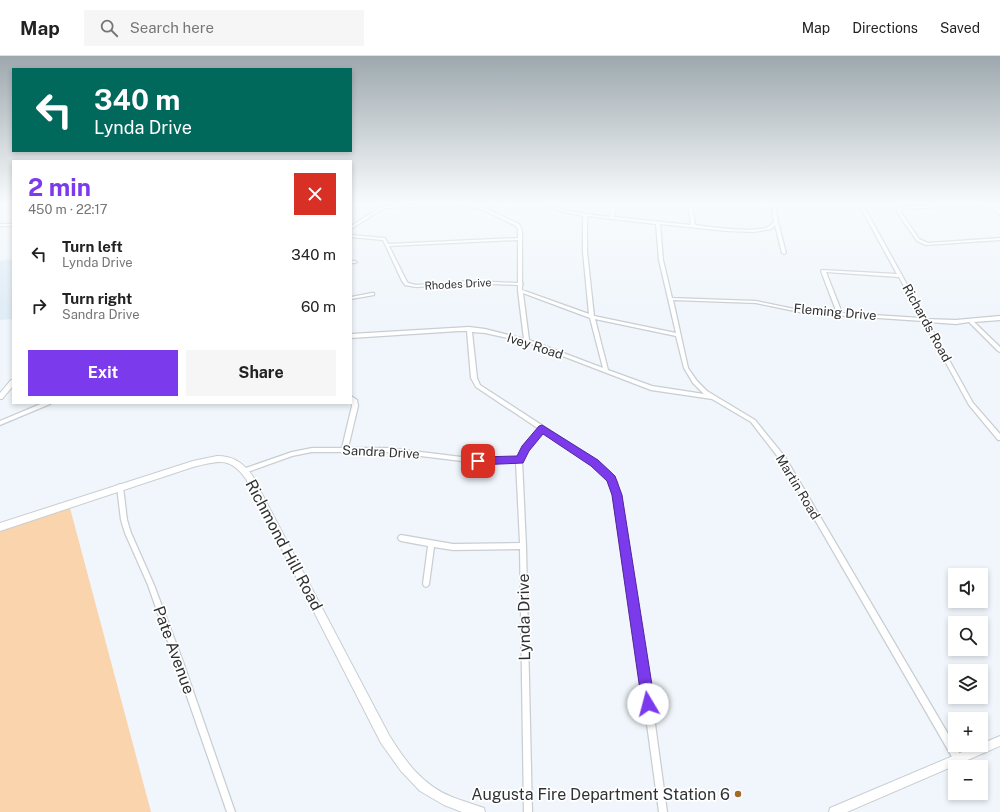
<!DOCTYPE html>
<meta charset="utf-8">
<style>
body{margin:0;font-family:"Public Sans",sans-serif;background:#f6f6f6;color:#222;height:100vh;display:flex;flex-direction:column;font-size:15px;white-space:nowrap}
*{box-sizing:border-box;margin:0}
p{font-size:13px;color:#767676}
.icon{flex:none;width:22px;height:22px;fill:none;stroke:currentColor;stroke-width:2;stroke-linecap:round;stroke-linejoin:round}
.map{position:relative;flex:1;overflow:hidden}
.drawer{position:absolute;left:12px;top:104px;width:340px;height:244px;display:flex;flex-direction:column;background:#fff;border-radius:0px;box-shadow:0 2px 6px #0003}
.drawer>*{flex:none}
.top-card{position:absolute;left:12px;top:12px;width:340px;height:84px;border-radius:0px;box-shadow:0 2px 6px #0003;background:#00695c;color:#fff;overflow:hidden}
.tools{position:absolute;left:948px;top:512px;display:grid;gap:8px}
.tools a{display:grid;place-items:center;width:40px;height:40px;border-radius:0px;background:#fff;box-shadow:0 2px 6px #0003;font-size:20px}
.pin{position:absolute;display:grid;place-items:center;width:34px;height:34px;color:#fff;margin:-17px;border-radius:8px;box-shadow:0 2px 6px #0006}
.me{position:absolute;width:44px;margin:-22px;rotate:352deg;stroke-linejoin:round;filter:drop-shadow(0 0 3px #0008)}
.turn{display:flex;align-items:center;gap:14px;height:84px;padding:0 16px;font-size:18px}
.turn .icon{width:52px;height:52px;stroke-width:2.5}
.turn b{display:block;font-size:28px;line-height:34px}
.round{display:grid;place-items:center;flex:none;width:42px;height:42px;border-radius:0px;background:#f6f6f6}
.summary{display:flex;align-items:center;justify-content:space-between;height:68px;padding:0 16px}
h1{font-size:24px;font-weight:700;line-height:30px;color:#7c3aed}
.primary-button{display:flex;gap:8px;margin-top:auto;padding:8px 16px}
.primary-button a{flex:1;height:46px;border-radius:0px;background:#7c3aed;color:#fff;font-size:16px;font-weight:700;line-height:46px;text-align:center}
.primary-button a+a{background:#f6f6f6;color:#222}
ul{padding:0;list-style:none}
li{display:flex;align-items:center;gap:12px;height:52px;padding:0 16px}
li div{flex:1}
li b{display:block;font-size:15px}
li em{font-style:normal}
header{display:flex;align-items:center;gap:24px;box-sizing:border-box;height:56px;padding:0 20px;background:#fff;border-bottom:1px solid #e0e0e0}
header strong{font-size:19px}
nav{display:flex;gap:22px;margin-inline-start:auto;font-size:14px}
.search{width:280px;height:36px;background:#f6f6f6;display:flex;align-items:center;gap:10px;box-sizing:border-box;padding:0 14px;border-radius:0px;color:#767676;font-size:15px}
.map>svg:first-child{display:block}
.built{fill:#e0ecf6}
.green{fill:#fad4ad}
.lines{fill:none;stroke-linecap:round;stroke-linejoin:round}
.minor-casing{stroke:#c8ced2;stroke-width:2.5}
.tertiary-casing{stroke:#c8ced2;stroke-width:2}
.secondary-casing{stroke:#c8ced2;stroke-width:2}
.minor{fill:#fff;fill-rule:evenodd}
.tertiary{fill:#fff;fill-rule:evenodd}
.secondary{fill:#fff;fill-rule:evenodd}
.route{fill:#7c3aed;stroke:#51269a}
.poi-dot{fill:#a36b28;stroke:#fff;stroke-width:1.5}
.labels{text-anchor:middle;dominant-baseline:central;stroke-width:3.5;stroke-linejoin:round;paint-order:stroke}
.far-street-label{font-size:11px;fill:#2f3133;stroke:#fff}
.street-label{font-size:13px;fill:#2f3133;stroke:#fff}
.near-street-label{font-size:16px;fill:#2f3133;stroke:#fff}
.near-poi-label{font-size:16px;fill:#2f3133;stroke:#fff;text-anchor:end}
</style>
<header>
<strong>Map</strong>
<div class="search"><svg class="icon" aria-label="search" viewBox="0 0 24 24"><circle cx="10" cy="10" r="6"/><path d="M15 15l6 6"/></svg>Search here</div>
<nav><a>Map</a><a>Directions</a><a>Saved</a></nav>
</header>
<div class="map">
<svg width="1000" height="756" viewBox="0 0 1000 756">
<rect width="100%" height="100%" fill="#f0f6fb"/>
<!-- built -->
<polygon class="built" points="13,203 13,263 0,264 0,205"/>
<!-- green -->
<polygon class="green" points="70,452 151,756 0,756 0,472"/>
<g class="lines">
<defs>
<g id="minor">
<path d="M450,147H466L482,151L491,147H498L485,152L519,168L522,174V227L523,228L522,229V234L589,258L583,196V160L556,154L542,147C549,147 554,151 560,153C577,157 593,159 610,161L612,147H616L614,161L691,169L688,147H692L695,169C710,171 758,178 770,170C771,169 773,167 774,166L771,147H775L778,166L786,197L784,198L782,197L775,169L771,173L754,176L727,175L660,168L663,204L672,242L756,245L804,255L837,257L821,215L822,214L897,218L858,147H862L926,263L956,264L1000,260V264L974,266L1000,291V296L998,295L969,266L956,268L928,266L973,347L1000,378V384H998L969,349L923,265L804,257L756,247L673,244L688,312L697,325L707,335L755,364L785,401L961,700L962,703L961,706L958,707L955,706L781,405L751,366L712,343L651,334L526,286L485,277L472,276L477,322L480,329L597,405L610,416L617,426L646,602L667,756H659L638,602L611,427L606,420L593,409L543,376L527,395L522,404L526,490L532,756H524L520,493L453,494L434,491L429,528L428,530L426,531L424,530L423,528L428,490L401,485L399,484L398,482L399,480L401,479L453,488L520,487L516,406L478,407L388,396H312L292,400L245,417H243L242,415L243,413L292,396L312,392H342L352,350L351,340L357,344L358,350L348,392H388L478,403L517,402L523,391L539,373L476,331L471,322L467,275H459L351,282V278L469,271L485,273L524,283L518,235V229L472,227L416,231L405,229L402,225L383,184L351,181V179L384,182H385L388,188L518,182V174L516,170L481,153L464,149L384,152L351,173V170L383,150ZM587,160L656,168L659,204L676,277L594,260L587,196ZM518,184V227L472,225L416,229L408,227L406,224L389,190ZM826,216L899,221L921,262L842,257ZM523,237L590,262L603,312L529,284ZM595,263L676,280L684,312L693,327L704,338L652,330L608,314Z"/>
<polygon points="977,147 990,148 988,149 902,153 901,156 919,183 928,187 1000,182 1000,184 926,189 917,185 897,156 900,151 901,151"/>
<rect x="0" y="168" width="13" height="2"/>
<polygon points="351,205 355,205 357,206 355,207 351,207"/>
<polygon points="372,237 374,237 374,239 351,243 351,241"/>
<polygon points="43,347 51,347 50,348 0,369 0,365"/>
<polygon points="120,428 122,429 123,431 127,464 131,477 154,529 183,606 235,756 227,756 175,606 148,529 125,477 121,464 117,431 118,429"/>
</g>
<g id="tertiary">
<polygon points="11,324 13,324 13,330 2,343 0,343 0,337"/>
<path d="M217,400C233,400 242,406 252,419L389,679C405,705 422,729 452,741C462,745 473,748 484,752L485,756H462L444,749L420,735L401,715L381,687L246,423C230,400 218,405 193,411L0,475V467L193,405Z"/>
<polygon points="1000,680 1000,690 847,756 829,756 830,752 979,689 981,689 981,688"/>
</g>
<polygon id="secondary" points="986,147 992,147 1000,154 1000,159"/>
</defs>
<!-- minor casing -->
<use href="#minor" class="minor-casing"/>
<!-- tertiary casing -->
<use href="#tertiary" class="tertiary-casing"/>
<!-- secondary casing -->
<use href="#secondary" class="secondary-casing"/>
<!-- minor -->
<use href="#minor" class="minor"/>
<!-- tertiary -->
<use href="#tertiary" class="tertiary"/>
<!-- secondary -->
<use href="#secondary" class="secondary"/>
</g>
<!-- sky -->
<linearGradient id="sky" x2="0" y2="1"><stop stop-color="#9da8ae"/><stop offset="0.58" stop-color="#f8fbfd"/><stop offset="1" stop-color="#f8fbfd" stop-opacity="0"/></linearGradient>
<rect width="1000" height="253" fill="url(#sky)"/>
<!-- route -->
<polygon class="route" points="542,369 598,404 615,420 622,439 655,648 653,653 648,655 644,653 642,648 612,439 607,425 591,410 543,378 529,395 523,407 478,409 473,405 478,401 517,400 522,390 539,370"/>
<!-- markers -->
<circle class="poi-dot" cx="738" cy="738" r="4"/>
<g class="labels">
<!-- far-street labels -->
<g class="far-street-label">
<text transform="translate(458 228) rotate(-3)">Rhodes Drive</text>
</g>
<!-- street labels -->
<g class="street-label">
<text transform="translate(835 256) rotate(5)">Fleming Drive</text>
<text transform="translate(927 267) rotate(61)">Richards Road</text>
<text transform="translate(535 290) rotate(18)">Ivey Road</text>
<text transform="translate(381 396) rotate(3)">Sandra Drive</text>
<text transform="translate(798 431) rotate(59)">Martin Road</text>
</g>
<!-- near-street labels -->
<g class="near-street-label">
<text transform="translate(284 489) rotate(62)">Richmond Hill Road</text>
<text transform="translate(524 561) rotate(-91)">Lynda Drive</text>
<text transform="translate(174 594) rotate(70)">Pate Avenue</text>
</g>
<!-- near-poi labels -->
<g class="near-poi-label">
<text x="730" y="738">Augusta Fire Department Station 6</text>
</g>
</g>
</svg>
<div class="tools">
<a><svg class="icon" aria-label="sound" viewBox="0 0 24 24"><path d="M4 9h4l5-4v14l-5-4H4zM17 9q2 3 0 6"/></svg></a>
<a><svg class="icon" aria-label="search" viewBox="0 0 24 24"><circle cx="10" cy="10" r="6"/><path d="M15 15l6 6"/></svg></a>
<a><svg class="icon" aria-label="layers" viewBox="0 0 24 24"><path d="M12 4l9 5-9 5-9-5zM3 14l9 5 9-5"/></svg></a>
<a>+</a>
<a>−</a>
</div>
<div class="pin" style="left:478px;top:405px;background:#d93025"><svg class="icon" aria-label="arrive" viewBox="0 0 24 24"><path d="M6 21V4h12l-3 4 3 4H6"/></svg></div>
<svg class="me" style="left:648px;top:648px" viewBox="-20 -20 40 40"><circle r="19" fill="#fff"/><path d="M0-13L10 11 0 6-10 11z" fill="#7c3aed"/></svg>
<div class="top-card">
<div class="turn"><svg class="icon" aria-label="left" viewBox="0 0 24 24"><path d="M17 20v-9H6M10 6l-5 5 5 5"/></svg><div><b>340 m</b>Lynda Drive</div></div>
</div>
<section class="drawer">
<div class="summary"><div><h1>2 min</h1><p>450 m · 22:17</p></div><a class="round" style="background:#d93025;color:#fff"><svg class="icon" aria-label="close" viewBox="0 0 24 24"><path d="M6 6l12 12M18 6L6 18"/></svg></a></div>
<ul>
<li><svg class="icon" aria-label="left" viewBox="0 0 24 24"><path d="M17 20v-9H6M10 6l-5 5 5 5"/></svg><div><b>Turn left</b><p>Lynda Drive</p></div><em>340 m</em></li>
<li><svg class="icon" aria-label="right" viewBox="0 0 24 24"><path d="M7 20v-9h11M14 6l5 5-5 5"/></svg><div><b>Turn right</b><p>Sandra Drive</p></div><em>60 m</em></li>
</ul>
<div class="primary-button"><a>Exit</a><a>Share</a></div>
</section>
</div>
